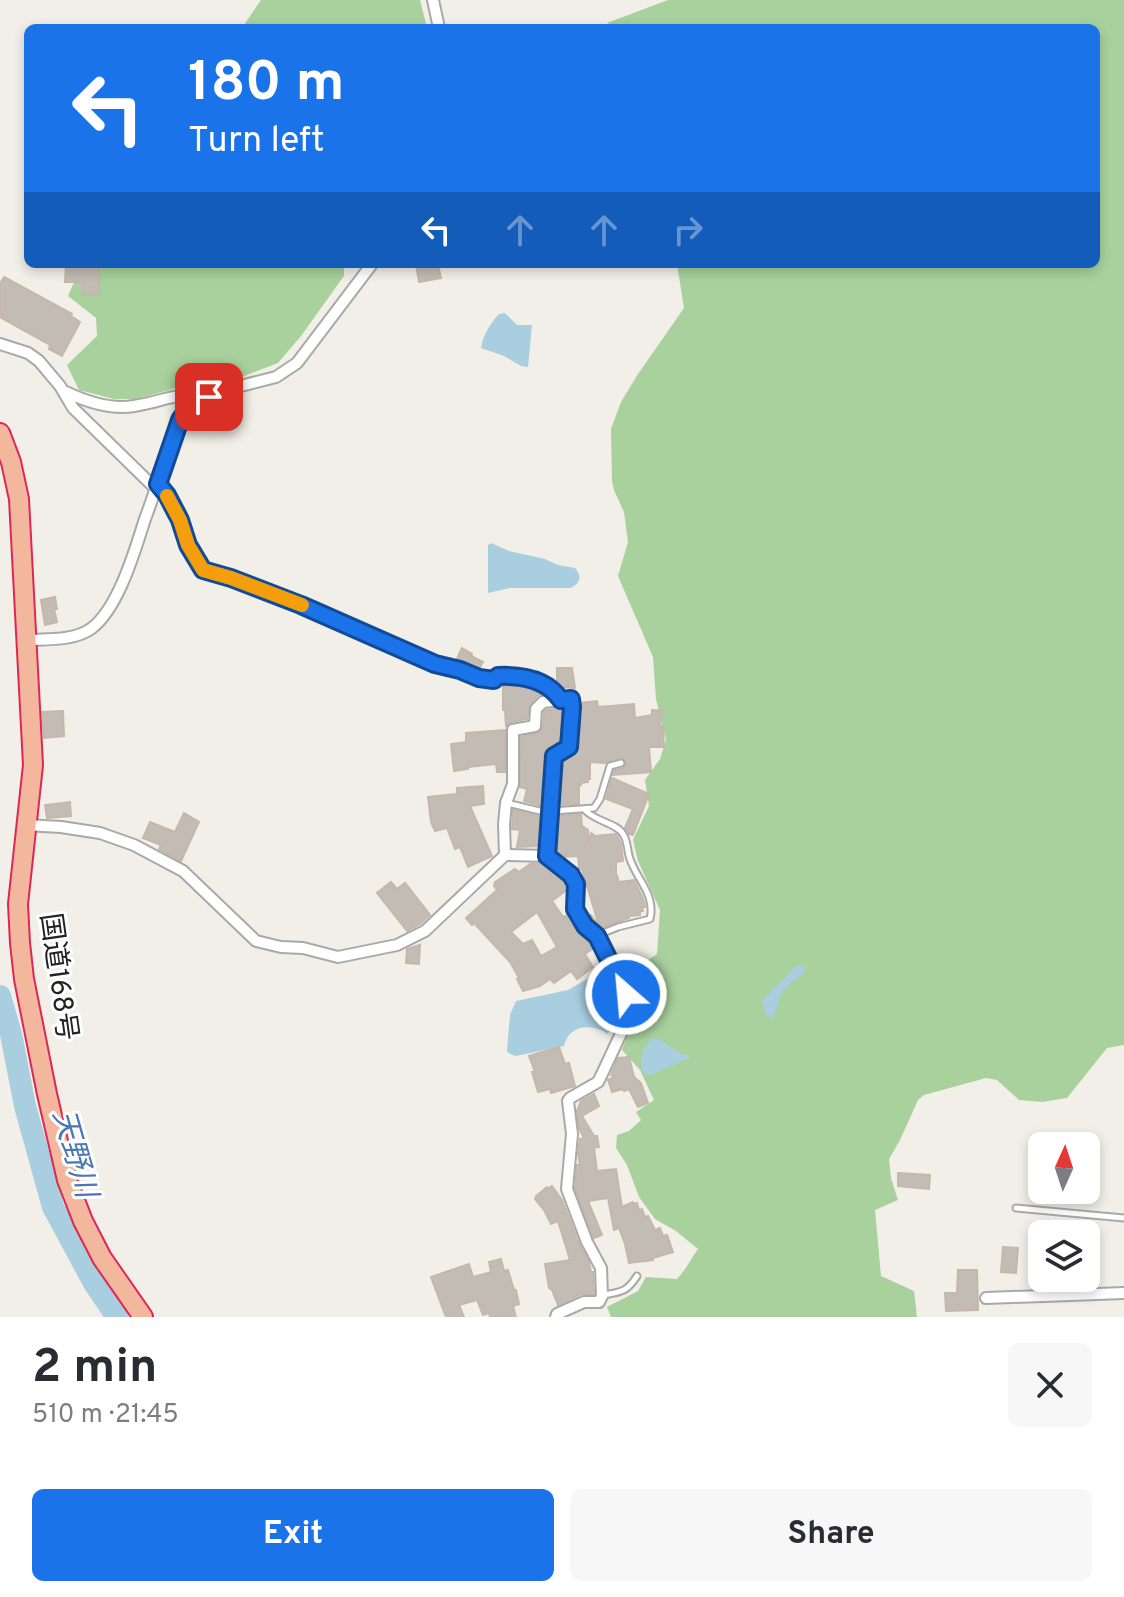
<!DOCTYPE html>
<meta charset="utf-8">
<style>
body{margin:0;font-family:Overpass,"Noto Sans JP",sans-serif;background:#f7f7f7;color:#2b2b33;height:100vh;display:flex;flex-direction:column;font-size:30px;white-space:nowrap}
*{box-sizing:border-box;margin:0}
p{font-size:26px;color:#7c7c81}
.icon{flex:none;width:44px;height:44px;fill:none;stroke:currentColor;stroke-width:2;stroke-linecap:round;stroke-linejoin:round}
.map{position:relative;height:1317px;overflow:hidden}
.sheet{display:flex;flex-direction:column;background:#fff;flex:1}
.sheet>*{flex:none}
.banner{position:absolute;left:24px;top:24px;width:1076px;height:244px;border-radius:12px;box-shadow:0 4px 12px #0003;background:#1a73e8;color:#fff;overflow:hidden}
.needle{width:52px;rotate:3deg}
.controls{position:absolute;left:1028px;top:1132px;display:grid;gap:16px}
.controls a{display:grid;place-items:center;width:72px;height:72px;border-radius:12px;background:#fff;box-shadow:0 4px 12px #0003;font-size:40px}
.pin{position:absolute;display:grid;place-items:center;width:68px;height:68px;color:#fff;margin:-34px;border-radius:16px;box-shadow:0 4px 12px #0006}
.me{position:absolute;width:88px;margin:-44px;rotate:333deg;stroke-linejoin:round;filter:drop-shadow(0 0 6px #0008)}
.turn{display:flex;align-items:center;gap:28px;height:168px;padding:0 32px;font-size:36px}
.turn .icon{width:104px;height:104px;stroke-width:2.5}
.turn b{display:block;font-size:56px;line-height:68px}
.lanes{display:flex;align-items:center;height:76px;padding:0 32px;background:#0003;justify-content:center;gap:40px;direction:ltr}
.lanes .off{opacity:.35}
.round{display:grid;place-items:center;flex:none;width:84px;height:84px;border-radius:12px;background:#f7f7f7}
.headline{display:flex;align-items:center;justify-content:space-between;height:136px;padding:0 32px}
h1{font-size:48px;font-weight:700;line-height:60px}
.action{display:flex;gap:16px;margin-top:auto;padding:16px 32px}
.action a{flex:1;height:92px;border-radius:12px;background:#1a73e8;color:#fff;font-size:32px;font-weight:700;line-height:92px;text-align:center}
.action a+a{background:#f7f7f7;color:#2b2b33}
.map>svg:first-child{display:block}
.forest{fill:#a8d19d}
.water{fill:#a9cee0}
.lines{fill:none;stroke-linecap:round;stroke-linejoin:round}
.river{stroke:#a9cee0;stroke-width:22}
.building{fill:#c3bcb4;stroke:#c4b8aa;stroke-width:2;fill-rule:evenodd}
.service-casing{stroke:#a9a9a9;stroke-width:9}
.minor-casing{stroke:#a9a9a9;stroke-width:14}
.trunk-casing{stroke:#de2756;stroke-width:22}
.service{stroke:#fff;stroke-width:5}
.minor{stroke:#fff;stroke-width:10}
.trunk{stroke:#f3b79e;stroke-width:18}
.route-casing{stroke:#114b97;stroke-width:20}
.route{stroke:#1a73e8;stroke-width:14}
.slow{stroke:#f59e0b;stroke-width:14}
.labels{text-anchor:middle;dominant-baseline:central;stroke-width:6;stroke-linejoin:round;paint-order:stroke}
.street-label{font-size:28px;fill:#222;stroke:#fff}
.water-label{font-size:30px;font-style:italic;fill:#4b77b4;stroke:#fff}
</style>
<div class="map">
<svg width="1124" height="1317" viewBox="0 0 1124 1317">
<rect width="100%" height="100%" fill="#f2efe8"/>
<!-- forest -->
<g class="forest">
<polygon points="261,0 420,0 427,28 242,28"/>
<path d="M668,0H1124V1045L1107,1048L1067,1098L1042,1102L1019,1100L997,1080L986,1078L924,1095L918,1100L900,1140L889,1159L891,1178L898,1200L875,1210L881,1276L914,1291L917,1317H611L607,1307L638,1291L646,1277L677,1279C686,1270 690,1260 698,1249L676,1231L655,1219L639,1197L627,1165L616,1148L617,1135L629,1131L641,1120L636,1112L654,1100L640,1070L622,1050C633,1023 636,1003 630,973L657,954L660,910L638,861L633,840L649,806L645,780L660,759L666,740L656,699L653,657L618,576L628,542L624,512L614,490L612,481L611,429L621,402L638,374L684,308L677,264H1096V28H623L607,23Z"/>
<polygon points="82,264 344,264 344,276 301,336 278,363 236,379 179,387 137,399 114,399 79,390 67,365 97,336 96,318 68,296"/>
</g>
<!-- water -->
<g class="water">
<path d="M505,313L517,325H532L528,367L521,366L504,356L481,348C483,335 490,324 499,314Z"/>
<path d="M491,543L509,551L545,559L558,565L575,568C582,576 581,583 571,588H510L488,593V545Z"/>
<path d="M805,965L804,973C797,979 788,984 783,992C778,1001 777,1010 771,1019L765,1012L762,1001L794,967Z"/>
<path d="M594,978C616,986 619,1005 614,1026H611L608,1034C592,1023 569,1024 564,1046L516,1056L510,1054L507,1051L510,1015L516,1001L568,990L587,979Z"/>
<path d="M656,1038L680,1053L689,1056V1058L650,1075L645,1074C637,1063 643,1048 651,1039Z"/>
</g>
<g class="lines">
<!-- river -->
<polyline class="river" points="0,996 11,1034 25,1106 53,1207 94,1283 117,1317"/>
</g>
<!-- building -->
<g class="building">
<polygon points="66,264 99,266 99,295 83,295 83,282 65,282"/>
<polygon points="416,264 438,264 441,278 419,282"/>
<polygon points="4,277 72,314 71,316 80,322 62,356 49,349 50,345 0,317 0,284"/>
<polygon points="55,597 57,609 54,609 57,622 45,625 41,600"/>
<polygon points="462,648 472,654 471,656 483,662 479,669 456,661"/>
<polygon points="557,668 572,668 575,688 561,687 557,684"/>
<polygon points="503,684 523,685 544,694 537,696 530,704 527,719 512,722 506,726 505,710 503,710"/>
<polygon points="597,701 598,707 634,704 635,718 652,715 652,710 663,711 660,726 663,726 664,747 649,747 651,772 613,775 614,770 623,768 626,765 625,760 622,758 605,763 590,762 590,779 588,779 588,782 581,783 581,785 579,785 579,804 559,805 562,761 574,753 577,748 580,703"/>
<polygon points="564,708 561,742 549,750 546,755 542,806 524,801 527,789 520,787 521,737 540,732 543,727 544,712 547,710"/>
<polygon points="63,711 64,736 44,738 42,712"/>
<polygon points="505,730 505,772 497,772 496,764 468,767 468,769 454,771 451,744 466,742 466,733"/>
<polygon points="612,778 649,794 633,835 629,834 625,828 633,809 606,799"/>
<polygon points="483,786 484,804 470,806 492,856 468,867 460,847 455,849 447,828 435,831 431,822 428,797 457,794 457,788"/>
<polygon points="70,802 71,816 47,818 45,805"/>
<polygon points="513,810 542,817 540,846 517,847 520,830 512,829"/>
<polygon points="184,813 199,822 181,861 159,849 161,845 143,838 150,822 175,832"/>
<polygon points="581,814 582,826 588,830 588,842 591,833 595,836 616,834 618,837 621,844 623,861 616,862 616,873 619,882 634,880 636,884 644,901 645,907 642,907 643,911 640,911 640,915 629,916 629,918 600,928 589,917 591,915 599,926 582,869 579,869 578,856 561,857 555,852 558,816"/>
<path d="M530,864H544L565,880L568,889L552,901L563,917L566,916L572,926L575,925L594,948L585,954L593,967L577,979L571,971L554,983L550,979L540,986L523,991L517,979L519,978L510,962L474,923L472,925L466,918L497,890L494,886L495,882L515,869L519,872ZM537,912L557,947L541,956L532,940L523,944L511,932Z"/>
<polygon points="391,882 397,889 405,883 430,915 420,924 407,931 377,893"/>
<polygon points="420,945 419,964 406,963 407,949"/>
<polygon points="559,1047 565,1064 569,1063 575,1086 551,1093 550,1089 538,1092 532,1072 535,1072 529,1056"/>
<polygon points="629,1057 634,1077 641,1083 648,1103 638,1107 629,1089 624,1091 623,1089 612,1092 608,1080 615,1076 611,1075 618,1058"/>
<polygon points="594,1094 599,1106 582,1116 594,1136 597,1136 599,1147 594,1148 597,1171 616,1169 622,1207 633,1202 634,1204 637,1203 639,1210 642,1209 645,1217 648,1216 655,1230 660,1228 663,1236 667,1235 673,1252 653,1258 653,1260 629,1263 625,1244 619,1228 614,1230 608,1198 588,1201 602,1235 594,1238 575,1188 577,1165 580,1165 578,1153 580,1139 584,1138 579,1129 577,1111 581,1101"/>
<polygon points="898,1173 930,1175 929,1189 898,1186"/>
<polygon points="552,1186 562,1200 580,1246 589,1262 591,1272 593,1272 594,1294 581,1294 558,1305 552,1290 549,1288 545,1264 570,1260 558,1221 551,1224 544,1210 535,1199 536,1196 547,1187 548,1189"/>
<polygon points="1003,1247 1018,1248 1016,1273 1001,1272"/>
<polygon points="501,1259 504,1271 508,1270 514,1290 516,1290 519,1304 513,1306 516,1317 490,1317 489,1313 483,1315 477,1300 459,1305 464,1317 446,1317 431,1277 469,1264 473,1277 491,1272 489,1262"/>
<polygon points="958,1270 977,1270 978,1310 946,1311 945,1293 957,1293"/>
</g>
<g class="lines">
<defs>
<g id="service">
<polyline points="507,803 548,813"/>
<path d="M585,810C594,821 617,823 623,834C628,841 627,851 630,859C637,880 656,895 650,919L618,927L598,935"/>
<polyline points="552,811 594,808 600,799 610,766 621,763"/>
<polyline points="1016,1208 1124,1218"/>
<path d="M603,1295C621,1292 627,1292 637,1276"/>
</g>
<g id="minor">
<polyline points="433,0 439,28"/>
<polyline points="0,344 28,353 39,361 60,386 73,408 156,489"/>
<path d="M66,392C87,402 111,410 134,406C162,402 180,390 209,397"/>
<path d="M27,640C47,639 75,641 92,628C119,607 135,550 145,519C155,492 164,464 173,437L180,420L191,404L221,391L276,377L297,363L372,264"/>
<path d="M25,825L61,827L100,833L134,845L183,871L256,941L281,947L303,948L338,957L397,945L425,931L505,855L547,856L554,756L569,747L572,707L571,699L561,700C548,679 521,675 498,676L494,680L479,678L460,670L435,664L301,605L231,578L203,570L188,545L180,520L167,495L158,484"/>
<polyline points="505,855 504,824 506,803 513,784 513,730 535,726 536,709 543,702 561,700"/>
<polyline points="547,856 571,875 576,884 575,909 585,926 597,936 626,994 624,1027 602,1074 598,1082 570,1098 568,1101 572,1134 567,1189 587,1242 601,1268 602,1296 599,1302 584,1302 557,1314 556,1317"/>
<polyline points="986,1298 1124,1293"/>
</g>
<polyline id="trunk" points="0,433 11,462 19,499 33,765 18,904 20,943 24,979 47,1094 67,1180 83,1221 102,1258 143,1317"/>
</defs>
<!-- service casing -->
<use href="#service" class="service-casing"/>
<!-- minor casing -->
<use href="#minor" class="minor-casing"/>
<!-- trunk casing -->
<use href="#trunk" class="trunk-casing"/>
<!-- service -->
<use href="#service" class="service"/>
<!-- minor -->
<use href="#minor" class="minor"/>
<!-- trunk -->
<use href="#trunk" class="trunk"/>
</g>
<g class="lines">
<defs>
<path id="route" d="M209,397L191,404L180,420L158,484L167,495L180,520L188,545L203,570L231,578L301,605L435,664L460,670L479,678L494,680L498,676C521,675 547,679 561,700L571,699L572,707L569,747L554,756L547,856L571,875L576,884L575,909L585,926L597,936L626,994"/>
</defs>
<!-- route casing -->
<use href="#route" class="route-casing"/>
<!-- route -->
<use href="#route" class="route"/>
<!-- slow -->
<polyline class="slow" points="167,496 180,520 188,545 203,570 231,578 302,605"/>
</g>
<g class="labels">
<!-- street labels -->
<g class="street-label">
<text transform="translate(57 977) rotate(82)">国道168号</text>
</g>
<!-- water labels -->
<g class="water-label">
<text transform="translate(73 1154) rotate(74)">天野川</text>
</g>
</g>
</svg>
<div class="controls">
<a><svg class="needle" viewBox="-14 -14 28 28"><path d="M0-13l5 13h-10z" fill="#e53935"/><path d="M0 13l5-13h-10z" fill="#7c7c81"/></svg></a>
<a><svg class="icon" aria-label="layers" viewBox="0 0 24 24"><path d="M12 4l9 5-9 5-9-5zM3 14l9 5 9-5"/></svg></a>
</div>
<div class="pin" style="left:209px;top:397px;background:#d93025"><svg class="icon" aria-label="arrive" viewBox="0 0 24 24"><path d="M6 21V4h12l-3 4 3 4H6"/></svg></div>
<svg class="me" style="left:626px;top:994px" viewBox="-20 -20 40 40"><circle r="17" fill="#1a73e8" stroke="#fff" stroke-width="3"/><path d="M0-11L8 9 0 5-8 9z" fill="#fff"/></svg>
<div class="banner">
<div class="turn"><svg class="icon" aria-label="left" viewBox="0 0 24 24"><path d="M17 20v-9H6M10 6l-5 5 5 5"/></svg><div><b>180 m</b>Turn left</div></div>
<div class="lanes"><svg class="icon" aria-label="left" viewBox="0 0 24 24"><path d="M17 20v-9H6M10 6l-5 5 5 5"/></svg><svg class="icon off" aria-label="ahead" viewBox="0 0 24 24"><path d="M12 20V5M6 11l6-6 6 6"/></svg><svg class="icon off" aria-label="ahead" viewBox="0 0 24 24"><path d="M12 20V5M6 11l6-6 6 6"/></svg><svg class="icon off" aria-label="right" viewBox="0 0 24 24"><path d="M7 20v-9h11M14 6l5 5-5 5"/></svg></div>
</div>
</div>
<section class="sheet">
<div class="headline"><div><h1>2 min</h1><p>510 m · 21:45</p></div><a class="round"><svg class="icon" aria-label="close" viewBox="0 0 24 24"><path d="M6 6l12 12M18 6L6 18"/></svg></a></div>
<div class="action"><a>Exit</a><a>Share</a></div>
</section>
